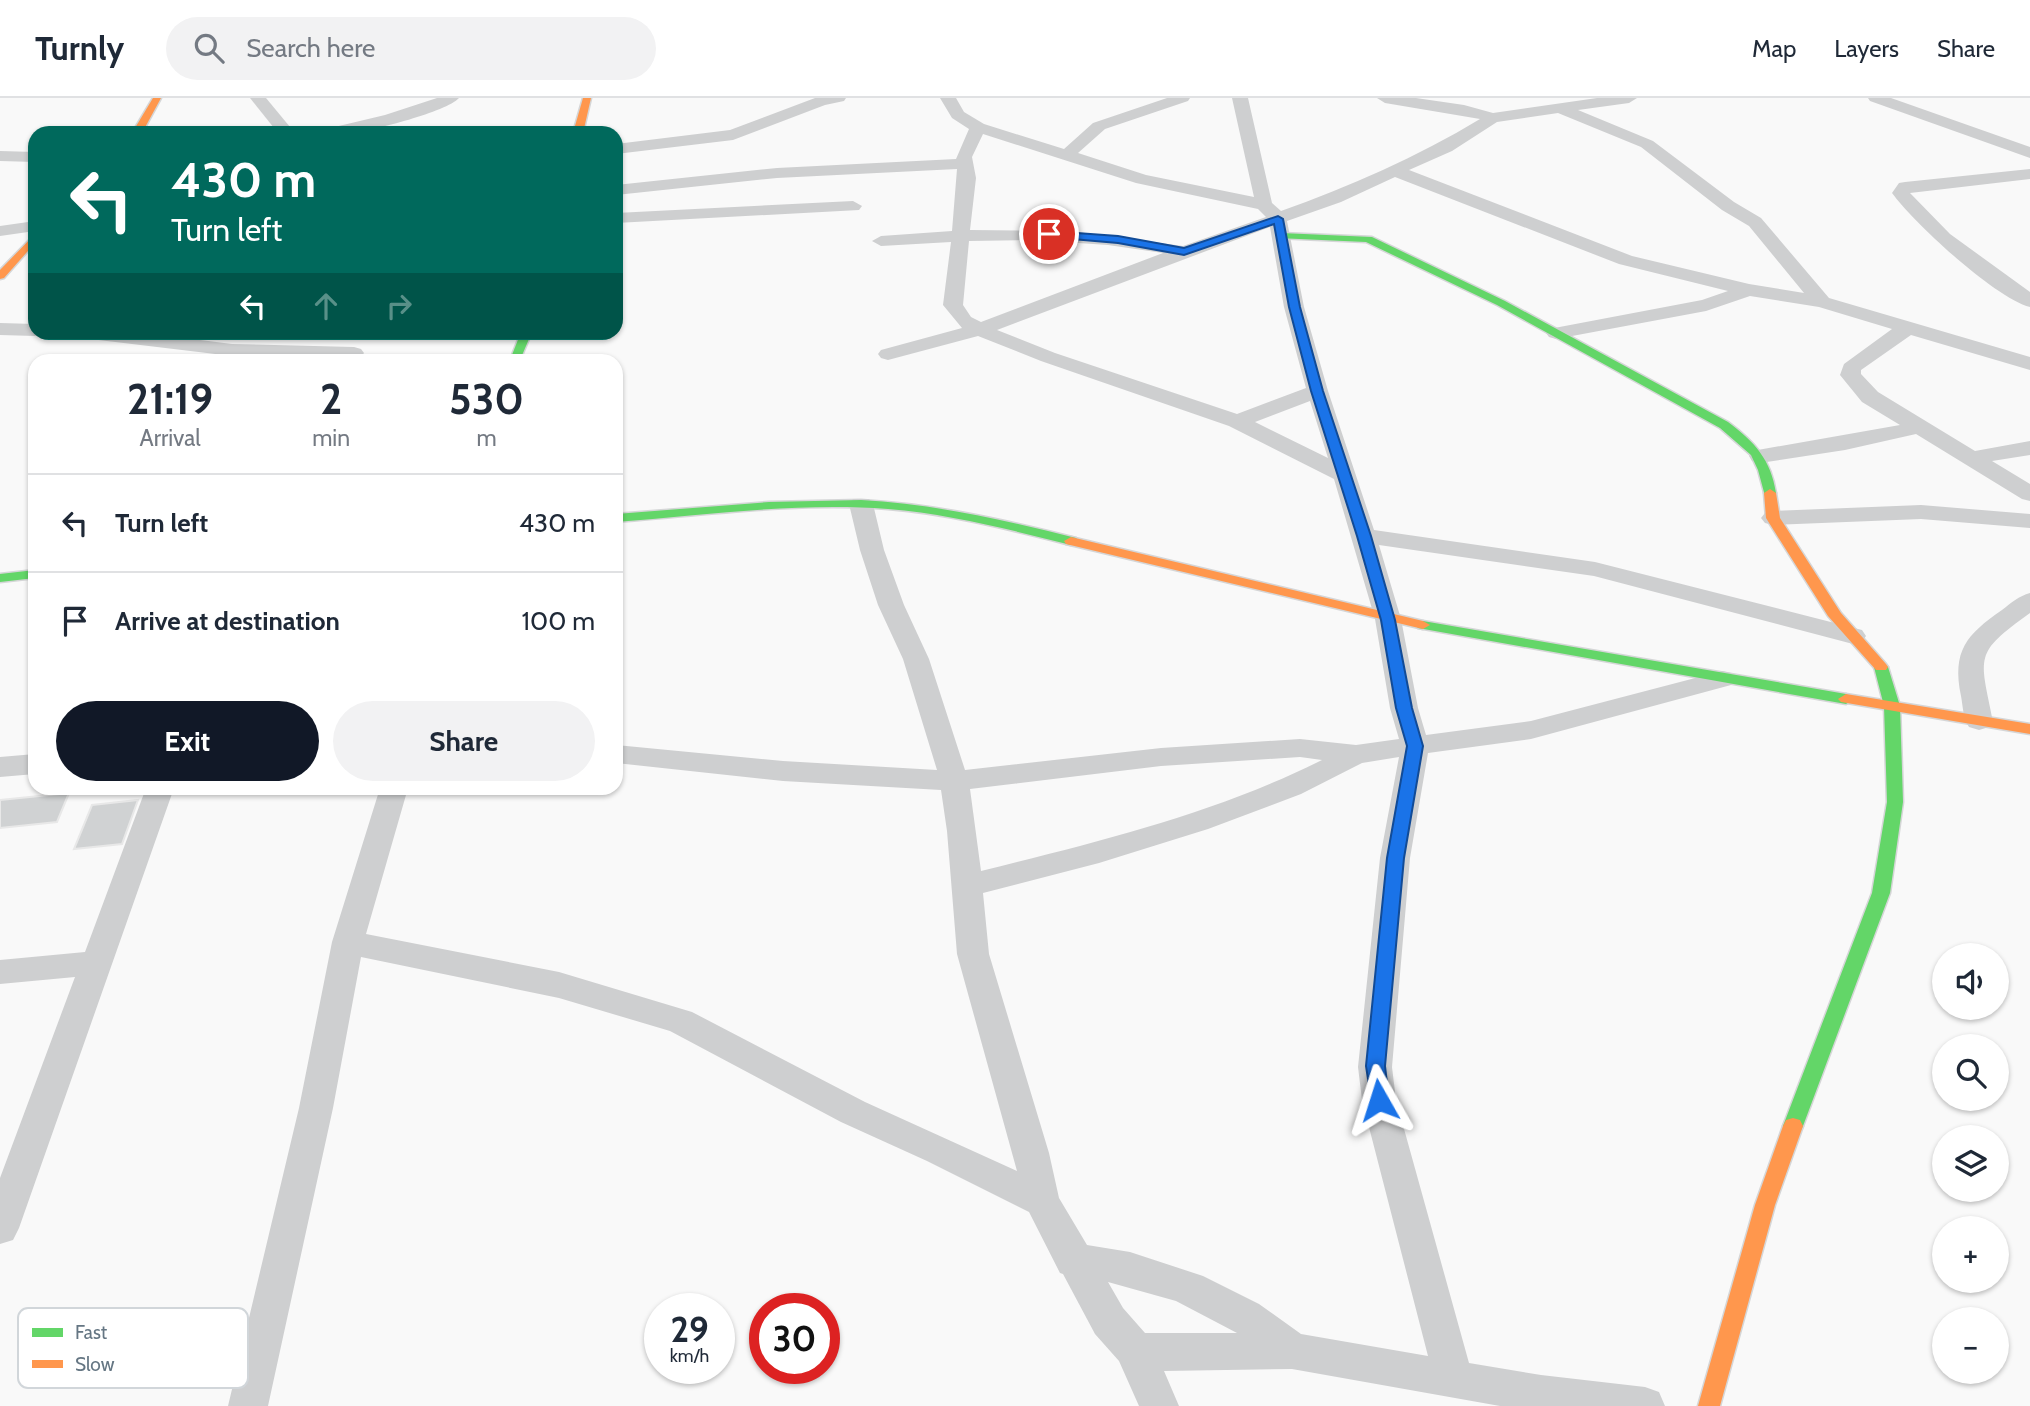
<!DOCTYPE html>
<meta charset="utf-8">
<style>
body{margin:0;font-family:Cabin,sans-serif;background:#f2f2f3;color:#1f2937;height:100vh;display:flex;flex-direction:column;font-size:26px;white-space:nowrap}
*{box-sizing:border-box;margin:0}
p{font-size:23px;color:#747a83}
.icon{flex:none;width:38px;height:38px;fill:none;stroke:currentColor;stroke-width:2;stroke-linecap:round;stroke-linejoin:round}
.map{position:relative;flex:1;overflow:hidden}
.sheet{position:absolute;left:28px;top:256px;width:595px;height:441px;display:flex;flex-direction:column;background:#fff;border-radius:21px;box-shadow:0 2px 5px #0004}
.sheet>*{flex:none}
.guide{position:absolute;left:28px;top:28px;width:595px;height:214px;border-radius:21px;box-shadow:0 2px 5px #0004;background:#00695c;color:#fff;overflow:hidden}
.fabs{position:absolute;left:1932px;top:845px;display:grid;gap:14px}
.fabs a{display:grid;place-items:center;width:77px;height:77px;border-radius:50%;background:#fff;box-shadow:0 2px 5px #0004;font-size:35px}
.speed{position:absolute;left:644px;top:1195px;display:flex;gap:14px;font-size:35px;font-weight:700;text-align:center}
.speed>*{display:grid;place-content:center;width:91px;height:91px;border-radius:50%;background:#fff;box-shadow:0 2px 5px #0004;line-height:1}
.speed small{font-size:18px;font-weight:400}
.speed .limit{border:10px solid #d22;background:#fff;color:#111}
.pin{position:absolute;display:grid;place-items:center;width:60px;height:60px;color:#fff;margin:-30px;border:4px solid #fff;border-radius:50%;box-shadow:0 2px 7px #0007}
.me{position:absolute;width:77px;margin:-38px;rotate:354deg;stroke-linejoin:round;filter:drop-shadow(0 0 5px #0008)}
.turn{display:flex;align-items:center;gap:24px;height:147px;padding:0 28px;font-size:32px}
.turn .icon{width:91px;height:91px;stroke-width:2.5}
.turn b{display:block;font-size:49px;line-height:60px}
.lanes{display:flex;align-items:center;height:66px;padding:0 28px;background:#0003;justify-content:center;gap:35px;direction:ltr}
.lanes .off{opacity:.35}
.eta{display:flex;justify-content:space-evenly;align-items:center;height:119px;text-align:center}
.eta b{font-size:42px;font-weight:800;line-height:49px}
.primary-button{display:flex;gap:14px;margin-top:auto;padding:14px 28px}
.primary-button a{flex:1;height:80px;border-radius:42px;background:#111827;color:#fff;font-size:28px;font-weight:800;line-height:80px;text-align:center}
.primary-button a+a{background:#f2f2f3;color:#1f2937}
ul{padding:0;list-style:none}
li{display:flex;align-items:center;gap:21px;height:98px;padding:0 28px;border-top:2px solid #e0e1e3}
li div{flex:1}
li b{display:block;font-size:26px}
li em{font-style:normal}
header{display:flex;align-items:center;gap:42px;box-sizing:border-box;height:98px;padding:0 35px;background:#fff;border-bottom:2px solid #e0e1e3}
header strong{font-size:33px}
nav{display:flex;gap:38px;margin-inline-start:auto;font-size:24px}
.search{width:490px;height:63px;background:#f2f2f3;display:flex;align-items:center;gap:18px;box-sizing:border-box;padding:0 24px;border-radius:38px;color:#747a83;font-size:26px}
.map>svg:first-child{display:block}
.building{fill:#d0d2d3;stroke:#e8e8e8;stroke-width:2}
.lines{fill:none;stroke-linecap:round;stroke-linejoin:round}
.fast-casing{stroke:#d5d6d7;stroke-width:3}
.slow-casing{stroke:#d5d6d7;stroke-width:3}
.street{fill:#cecfd0;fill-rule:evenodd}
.fast{fill:#63d668;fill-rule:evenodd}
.slow{fill:#ff974d;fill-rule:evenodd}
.route{fill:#1a73e8;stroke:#114b97;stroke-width:2}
.key{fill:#fff;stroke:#d1d6da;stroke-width:2}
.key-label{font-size:19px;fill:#657683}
</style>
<header>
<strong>Turnly</strong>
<div class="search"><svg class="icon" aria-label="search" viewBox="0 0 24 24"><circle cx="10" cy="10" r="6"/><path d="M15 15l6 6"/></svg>Search here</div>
<nav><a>Map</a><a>Layers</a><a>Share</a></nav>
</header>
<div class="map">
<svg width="2030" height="1308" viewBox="0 0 2030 1308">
<rect width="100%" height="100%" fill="#f9f9f9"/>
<!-- building -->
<g class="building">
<polygon points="69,695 57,724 0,730 0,702"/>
<polygon points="138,702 122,746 74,751 92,707"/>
</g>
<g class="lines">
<defs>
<g id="fast">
<path d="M1281,135L1372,139L1505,203L1728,324C1755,344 1771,362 1776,395L1770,399L1765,398L1758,372L1751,357L1720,330L1497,207L1366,144L1277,140L1276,138Z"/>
<polygon points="521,234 532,234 520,262 510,262"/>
<path d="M861,402C934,406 1005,422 1076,440L1078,443L1071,447C1011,432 950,416 888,411C798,404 706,417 616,424V416L769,404Z"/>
<polygon points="35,472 35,480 0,484 0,476"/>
<polygon points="1423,523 1846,596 1854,601 1846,606 1418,530 1416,527 1418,524"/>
<polygon points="1881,564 1888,569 1900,608 1903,704 1890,795 1803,1028 1800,1034 1793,1036 1786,1034 1783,1028 1872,795 1887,704 1884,608 1874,569"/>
</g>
<g id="slow">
<polygon points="153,0 161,0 142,35 132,35"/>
<polygon points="583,0 591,0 583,35 573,35"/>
<polygon points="35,136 35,145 4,180 0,181 0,172"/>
<polygon points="1770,391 1776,395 1780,420 1841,515 1886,566 1888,569 1886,572 1876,572 1828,518 1766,420 1764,395"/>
<polygon points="1071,439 1423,523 1430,527 1423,531 1066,446 1064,443"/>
<polygon points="1846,596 2030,626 2030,636 1841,604 1838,601"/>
<polygon points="1793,1020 1800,1022 1803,1028 1775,1107 1720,1308 1698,1308 1755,1107 1783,1028 1786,1022"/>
</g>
</defs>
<!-- fast casing -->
<use href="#fast" class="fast-casing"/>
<!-- slow casing -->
<use href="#slow" class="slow-casing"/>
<!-- street -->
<g class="street">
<polygon points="250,0 266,0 295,35 278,35"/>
<path d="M437,0H459C446,14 374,32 353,35C343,36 331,35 320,35L322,32L385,17Z"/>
<polygon points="815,0 846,0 844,3 825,7 733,42 616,56 616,46 730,32"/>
<path d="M940,0H956L964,14L984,26L1064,51L1093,25L1167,0H1190L1188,3L1105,31L1078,55L1146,77L1254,99L1232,0H1248L1272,105L1281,113C1349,89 1417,59 1480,21L1385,5L1377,0H1416L1464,7L1493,15L1597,0H1637L1629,5L1578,12L1653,43L1734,104L1761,120L1829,200L2030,259V272L1911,237L1861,272V276L1878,294L1975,353L2030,343V357L1992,363L2030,386V403L2022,401L1916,336L1845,352L1760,365L1752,363L1749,358L1752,353L1900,327L1862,304L1840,277L1844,266L1892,231L1819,209L1750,198L1706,213L1556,241L1549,239L1546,235L1549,231L1702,202L1728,193L1619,166L1395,79L1341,104L1287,123L1304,209L1328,293L1374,432L1595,464L1862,532L1866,538L1862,544L1853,546L1594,478L1379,447L1401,521L1418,610L1426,637L1531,623L1722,573L1731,575L1735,581L1731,587L1531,641L1428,655L1410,760L1392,969L1396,1002L1469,1265L1541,1277L1645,1289L1659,1294L1665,1308H1500L1292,1271L1164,1273L1179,1308H1139L1119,1263L1095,1236L1063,1176L1060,1175L1029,1114L927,1063L841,1024L670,933L559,900L361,859L333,1010L268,1308H228L299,1010L332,844L380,690H408L366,836L559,874L692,914L865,1004L1017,1073L957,856L947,733L941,692L783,683L616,665V647L783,663L937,672L903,561L878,507L860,452L849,406L853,401H869L873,406L884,452L904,507L929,561L965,672L1161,650L1300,641L1356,647L1399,641L1390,610L1375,521L1334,381L1229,328L1041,263L978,238L888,262L881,260L878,256L881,252L962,230L943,207L951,144L881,148L872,143L881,138L952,133L957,71L777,80L616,97V87L777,70L956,61L969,31L952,20ZM1558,15L1641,49L1722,112L1749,128L1804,195L1749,186L1632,158L1409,72L1452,53L1497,24ZM983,36L1136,85L1258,111L1266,119L1183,148L1070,133L970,132L976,80L972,59ZM1270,129L1284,209L1306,290L1237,316L1055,255L997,232ZM1033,142L1108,147L1163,155L981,224L971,219L963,207L969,143ZM1310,303L1328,360L1255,324ZM1300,659L1322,662C1214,716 1097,744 981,773L970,691L1161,668ZM1399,659L1380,760L1358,969L1362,1002L1428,1258L1301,1236L1259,1206L1203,1178L1130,1154L1087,1147L1059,1100L1049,1055L989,856L983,795L1099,765L1208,731L1301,696L1362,665ZM1108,1184L1176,1203L1237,1235H1145L1123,1210Z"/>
<polygon points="1868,0 1891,0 2030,49 2030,60 1870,3"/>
<polygon points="0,53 35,54 35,64 0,63"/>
<path d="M2030,71V81L1910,95L1950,136L2030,194V209C1995,200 1914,125 1892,95L1899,85L1905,84Z"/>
<polygon points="853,103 862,108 859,112 616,125 616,115"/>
<polygon points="35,123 35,133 0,138 0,128"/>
<polygon points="0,225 35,226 35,234 43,234 35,238 0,237"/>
<polygon points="72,234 137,234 232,246 354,249 361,251 364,255 361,259 354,261 232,258 82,240"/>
<polygon points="1921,407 2030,416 2030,430 1921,421 1773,427 1765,425 1761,420 1765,415 1773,413"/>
<path d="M2030,495V515C1973,556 1980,557 1993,623L1989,629L1979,632L1969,629C1963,620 1963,609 1961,598C1952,553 1966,537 2002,512C2011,505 2019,498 2030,495Z"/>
<polygon points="35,656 35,676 0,679 0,659"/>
<polygon points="146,690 174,690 19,1130 13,1142 0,1146 0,1080 75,879 0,886 0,862 85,854"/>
</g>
<!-- fast -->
<use href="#fast" class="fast"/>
<!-- slow -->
<use href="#slow" class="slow"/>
</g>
<!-- route -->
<polygon class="route" points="1278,118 1283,121 1300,209 1323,293 1371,438 1395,522 1412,610 1423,648 1404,760 1385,968 1389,1002 1386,1007 1379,1010 1372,1007 1366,968 1387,760 1407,648 1396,610 1381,522 1357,438 1311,293 1289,209 1274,126 1184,157 1118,145 1049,139 1044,136 1049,133 1118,138 1184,150"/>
<!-- legend -->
<rect x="18" y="1210" width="230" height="80" rx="10" class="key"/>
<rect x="32" y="1230" width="31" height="9" fill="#63d668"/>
<rect x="32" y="1262" width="31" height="8" fill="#ff974d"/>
<g class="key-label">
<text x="75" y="1241">Fast</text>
<text x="75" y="1273">Slow</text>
</g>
</svg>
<div class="fabs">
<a><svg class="icon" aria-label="sound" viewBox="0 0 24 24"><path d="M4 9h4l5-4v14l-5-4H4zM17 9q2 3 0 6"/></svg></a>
<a><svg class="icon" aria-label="search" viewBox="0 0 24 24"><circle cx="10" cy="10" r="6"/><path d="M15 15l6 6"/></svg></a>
<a><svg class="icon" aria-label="layers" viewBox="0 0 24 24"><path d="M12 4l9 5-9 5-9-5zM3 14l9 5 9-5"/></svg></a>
<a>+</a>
<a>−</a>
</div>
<div class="speed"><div>29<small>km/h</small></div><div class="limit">30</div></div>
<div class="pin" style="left:1049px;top:136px;background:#d93025"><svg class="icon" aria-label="arrive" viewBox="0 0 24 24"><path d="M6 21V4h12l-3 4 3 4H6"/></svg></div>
<svg class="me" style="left:1379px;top:1002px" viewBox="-20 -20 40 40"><path d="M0-17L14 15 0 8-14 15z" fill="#1a73e8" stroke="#fff" stroke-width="4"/></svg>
<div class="guide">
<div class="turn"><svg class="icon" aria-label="left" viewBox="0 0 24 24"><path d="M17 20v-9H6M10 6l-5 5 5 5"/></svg><div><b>430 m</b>Turn left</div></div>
<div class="lanes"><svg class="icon" aria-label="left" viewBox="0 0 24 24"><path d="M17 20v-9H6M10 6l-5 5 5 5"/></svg><svg class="icon off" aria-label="ahead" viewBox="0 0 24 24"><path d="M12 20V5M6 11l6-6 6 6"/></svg><svg class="icon off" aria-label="right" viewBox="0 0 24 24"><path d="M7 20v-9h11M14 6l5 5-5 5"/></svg></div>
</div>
<section class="sheet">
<div class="eta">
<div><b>21:19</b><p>Arrival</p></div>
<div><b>2</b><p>min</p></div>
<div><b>530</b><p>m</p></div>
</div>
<ul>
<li><svg class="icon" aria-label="left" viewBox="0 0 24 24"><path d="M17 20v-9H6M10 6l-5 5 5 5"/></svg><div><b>Turn left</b></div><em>430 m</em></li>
<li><svg class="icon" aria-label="arrive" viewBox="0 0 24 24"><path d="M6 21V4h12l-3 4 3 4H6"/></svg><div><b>Arrive at destination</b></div><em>100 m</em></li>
</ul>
<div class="primary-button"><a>Exit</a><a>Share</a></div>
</section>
</div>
